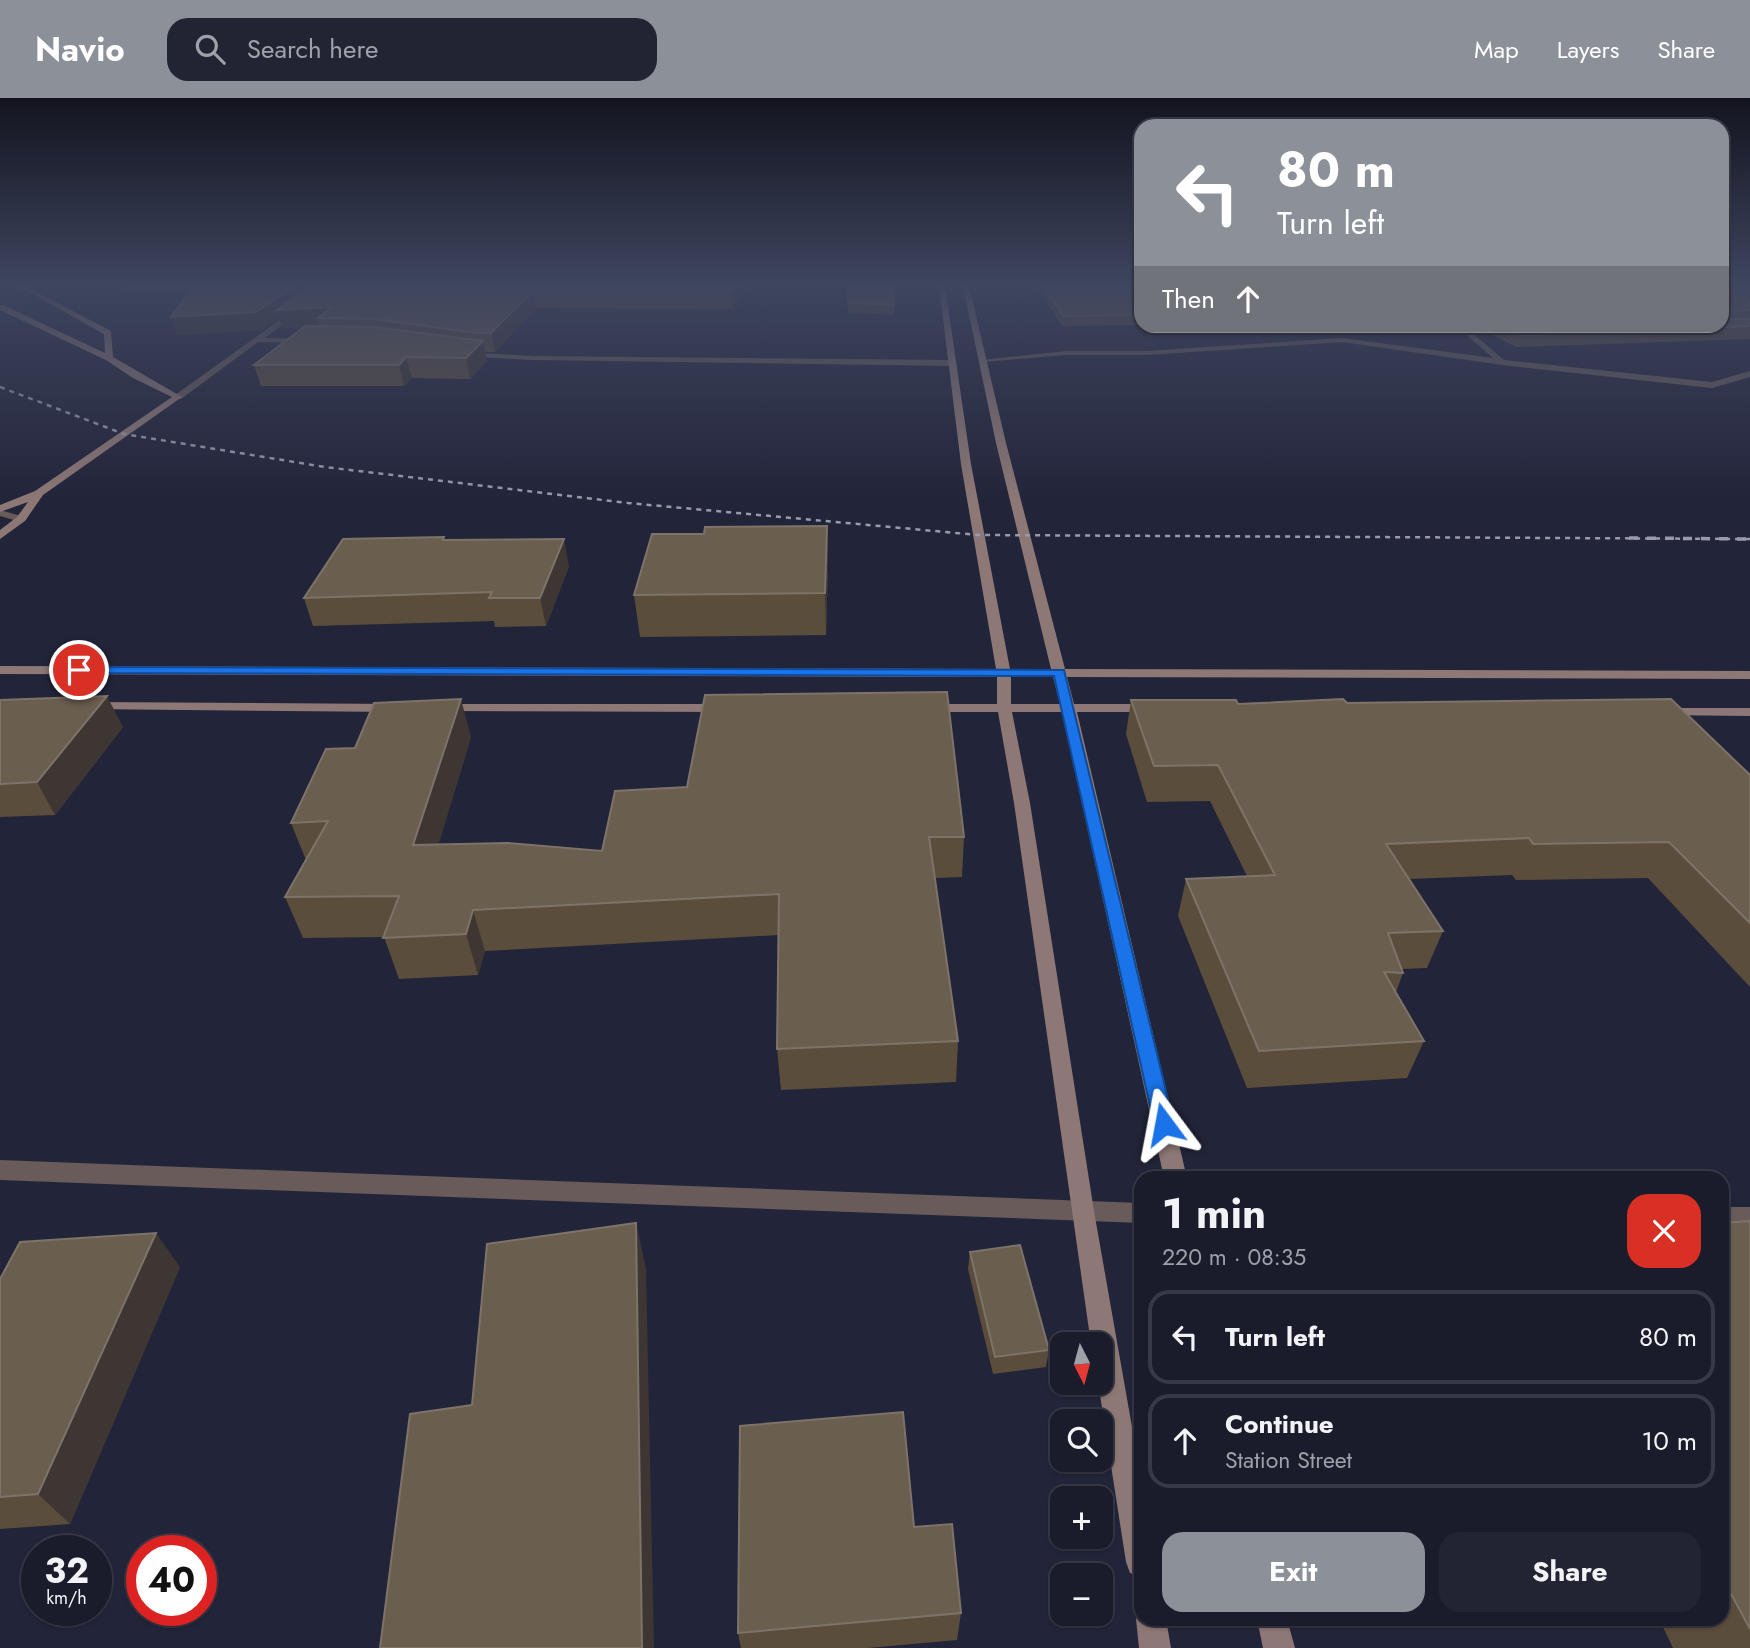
<!DOCTYPE html>
<meta charset="utf-8">
<style>
body{margin:0;font-family:Jost,sans-serif;background:#232433;color:#f1f3f6;height:100vh;display:flex;flex-direction:column;font-size:26px;white-space:nowrap}
*{box-sizing:border-box;margin:0}
p{font-size:23px;color:#9fa1a9}
.icon{flex:none;width:38px;height:38px;fill:none;stroke:currentColor;stroke-width:2;stroke-linecap:round;stroke-linejoin:round}
.map{position:relative;flex:1;overflow:hidden}
.drawer{position:absolute;left:1134px;top:1073px;width:595px;height:455px;display:flex;flex-direction:column;background:#1a1b2b;border-radius:21px;box-shadow:0 2px 5px #0004,0 0 0 2px #383947}
.drawer>*{flex:none}
.banner{position:absolute;left:1134px;top:21px;width:595px;height:214px;border-radius:21px;box-shadow:0 2px 5px #0004,0 0 0 2px #383947;background:#8c9099;color:#fff;overflow:hidden}
.needle{width:46px;rotate:174deg}
.tools{position:absolute;left:1050px;top:1234px;display:grid;gap:14px}
.tools a{display:grid;place-items:center;width:63px;height:63px;border-radius:14px;background:#1a1b2b;box-shadow:0 2px 5px #0004,0 0 0 2px #383947;font-size:35px}
.speed{position:absolute;left:21px;top:1437px;display:flex;gap:14px;font-size:35px;font-weight:700;text-align:center}
.speed>*{display:grid;place-content:center;width:91px;height:91px;border-radius:50%;background:#1a1b2b;box-shadow:0 2px 5px #0004,0 0 0 2px #383947;line-height:1}
.speed small{font-size:18px;font-weight:400}
.speed .limit{border:10px solid #d22;background:#fff;color:#111}
.pin{position:absolute;display:grid;place-items:center;width:60px;height:60px;color:#fff;margin:-30px;border:4px solid #fff;border-radius:50%;box-shadow:0 2px 7px #0007}
.me{position:absolute;width:77px;margin:-38px;rotate:347deg;stroke-linejoin:round;filter:drop-shadow(0 0 5px #0008)}
.turn{display:flex;align-items:center;gap:24px;height:147px;padding:0 28px;font-size:32px}
.turn .icon{width:91px;height:91px;stroke-width:2.5}
.turn b{display:block;font-size:49px;line-height:60px}
.then{display:flex;align-items:center;height:66px;padding:0 28px;background:#0003;gap:14px;font-size:26px}
.round{display:grid;place-items:center;flex:none;width:74px;height:74px;border-radius:21px;background:#232433}
.head{display:flex;align-items:center;justify-content:space-between;height:119px;padding:0 28px}
h1{font-size:42px;font-weight:700;line-height:52px}
.action{display:flex;gap:14px;margin-top:auto;padding:14px 28px}
.action a{flex:1;height:80px;border-radius:21px;background:#8c9099;color:#fff;font-size:28px;font-weight:700;line-height:80px;text-align:center}
.action a+a{background:#232433;color:#f1f3f6}
ul{padding:0;list-style:none}
li{display:flex;align-items:center;gap:21px;height:94px;margin:0 14px 10px;padding:0 14px;border:4px solid #383947;border-radius:21px}
li div{flex:1}
li b{display:block;font-size:26px}
li em{font-style:normal}
header{display:flex;align-items:center;gap:42px;box-sizing:border-box;height:98px;padding:0 35px;background:#8c9099;color:#fff}
header strong{font-size:33px}
nav{display:flex;gap:38px;margin-inline-start:auto;font-size:24px}
.search{width:490px;height:63px;background:#232433;display:flex;align-items:center;gap:18px;box-sizing:border-box;padding:0 24px;border-radius:21px;color:#9fa1a9;font-size:26px}
.map>svg:first-child{display:block}
.lines{fill:none;stroke-linecap:round;stroke-linejoin:round}
.street{fill:#685b59;fill-rule:evenodd}
.secondary{fill:#8d7875;fill-rule:evenodd}
.rail-far1{stroke:#999bac;stroke-width:2.5;stroke-dasharray:5 5;stroke-linecap:butt}
.rail{stroke:#999bac;stroke-width:3.5;stroke-dasharray:9 9;stroke-linecap:butt}
.wall{fill:#5b4d3b}
.shaded-wall{fill:#3e3632}
.building{fill:#6a5e4f;stroke:#7d7369;stroke-width:2}
.route{fill:#1a73e8;stroke:#114b97;stroke-width:2}
</style>
<header>
<strong>Navio</strong>
<div class="search"><svg class="icon" aria-label="search" viewBox="0 0 24 24"><circle cx="10" cy="10" r="6"/><path d="M15 15l6 6"/></svg>Search here</div>
<nav><a>Map</a><a>Layers</a><a>Share</a></nav>
</header>
<div class="map">
<svg width="1750" height="1550" viewBox="0 0 1750 1550">
<rect width="100%" height="100%" fill="#222439"/>
<g class="lines">
<!-- street -->
<g class="street">
<polygon points="327,188 334,188 265,240 310,241 313,245 258,244 181,301 175,301 175,297"/>
<polygon points="1456,228 1464,228 1504,262 1712,284 1750,273 1750,279 1712,290 1502,267 1342,244 1146,257 1066,257 984,264 980,262 1066,253 1146,253 1342,240 1493,260"/>
<polygon points="463,254 533,258 953,262 957,265 953,268 533,262 460,258"/>
<polygon points="0,412 25,419 27,421 21,424 0,418"/>
<polygon points="0,1062 1141,1105 1141,1125 0,1082"/>
<rect x="1722" y="1109" width="28" height="20"/>
</g>
<!-- secondary -->
<g class="secondary">
<polygon points="18,188 25,188 111,233 113,259 182,299 43,397 25,423 0,441 0,432 17,419 28,404 0,414 0,407 35,393 172,299 133,280 106,262 0,212 0,207 3,207 105,255 104,236"/>
<path d="M939,188H945L971,366L1010,571H1051L996,345L963,188H969L1006,345L1065,571L1750,573V581L1067,579L1074,606H1152L1159,610L1152,614H1077L1187,1080H1164L1062,614H1012L1030,705L1094,1113L1141,1380V1479L1130,1475L1126,1464L1098,1284H1101V1246H1091L1014,705L998,614H928L921,610L928,606H997V579L0,576V568L996,571L961,366ZM1011,579H1053L1060,606H1011Z"/>
<polygon points="91,604 396,606 403,610 396,614 86,611 84,608"/>
<polygon points="441,606 725,606 732,610 725,614 436,613 434,610 436,607"/>
<polygon points="1663,610 1750,610 1750,618 1658,617 1656,614"/>
<polygon points="1140,1510 1141,1521 1166,1521 1171,1550 1139,1550 1136,1521"/>
<polygon points="1257,1521 1287,1521 1295,1550 1263,1550"/>
</g>
<!-- rail-far1 -->
<polyline class="rail-far1" points="0,289 124,336 325,369 628,405 978,437 1750,441"/>
<!-- rail -->
<polyline class="rail" points="1629,440 1750,441"/>
</g>
<!-- wall -->
<g class="wall">
<polygon points="122,188 751,188 733,211 536,210 495,254 485,254 487,263 470,281 412,280 404,288 261,288 254,267 304,229 282,230 279,219 262,232 177,237 190,193 124,193"/>
<polygon points="845,188 893,188 894,217 849,215"/>
<polygon points="1037,188 1141,188 1141,227 1062,228"/>
<polygon points="1722,188 1750,188 1750,241 1516,249 1476,228 1722,228"/>
<polygon points="827,428 828,468 826,537 640,539 634,497"/>
<polygon points="445,442 569,468 546,528 495,529 494,523 313,528 304,500"/>
<polygon points="0,602 123,629 55,717 0,719"/>
<polygon points="1131,602 1238,606 1347,605 1750,677 1750,889 1648,780 1516,782 1512,777 1409,781 1443,833 1427,870 1402,871 1403,875 1396,894 1424,943 1407,980 1247,990 1178,818 1186,781 1247,778 1210,703 1147,704 1126,636"/>
<polygon points="471,639 438,747 602,753 615,693 964,739 962,779 935,780 958,943 956,984 781,992 777,951 779,837 485,853 478,877 399,881 384,839 303,840 285,799 306,762 291,725 355,650"/>
<polygon points="1750,1123 1750,1550 1673,1550 1659,1521 1722,1521 1722,1125"/>
<polygon points="970,1154 1049,1252 1046,1269 993,1276 968,1171"/>
<polygon points="180,1169 70,1426 0,1431 0,1181"/>
<polygon points="961,1515 957,1542 868,1550 741,1550 738,1535"/>
</g>
<!-- shaded-wall -->
<g class="shaded-wall">
<polygon points="294,188 323,188 332,209 317,220 319,228 282,230 279,219 262,232 177,237 171,219"/>
<polygon points="737,188 751,188 733,211 731,194"/>
<polygon points="533,193 536,210 495,254 491,235"/>
<polygon points="483,243 487,263 470,281 466,260"/>
<polygon points="406,259 412,280 404,288 399,267"/>
<polygon points="827,428 828,468 826,537 825,495"/>
<polygon points="564,441 569,468 546,528 540,500"/>
<polygon points="107,598 123,629 55,717 37,684"/>
<polygon points="461,601 471,639 426,788 413,747"/>
<polygon points="473,812 485,853 478,877 466,836"/>
<polygon points="636,1125 646,1170 654,1550 642,1550"/>
<polygon points="156,1135 180,1169 70,1426 38,1396"/>
</g>
<!-- building -->
<g class="building">
<polygon points="194,188 294,188 256,214 171,219"/>
<polygon points="311,188 737,188 731,194 533,193 491,235 477,235 375,221 317,220 332,209 277,212"/>
<polygon points="846,188 893,188 894,207 849,205"/>
<polygon points="1044,188 1141,188 1141,217 1063,218"/>
<polygon points="1722,188 1725,188 1724,192 1750,203 1750,212 1722,213"/>
<polygon points="1735,188 1750,188 1750,195"/>
<polygon points="1722,221 1750,221 1750,228 1521,237 1503,228 1722,228"/>
<polygon points="305,228 374,229 483,243 466,260 406,259 399,267 254,267"/>
<polygon points="827,428 825,495 634,497 652,436 704,436 705,429"/>
<polygon points="444,439 443,442 564,441 540,500 489,500 492,494 304,500 343,441"/>
<polygon points="947,594 964,739 929,739 958,943 777,951 779,796 473,812 466,836 383,840 399,798 285,799 328,723 291,725 326,651 355,650 374,605 461,601 413,747 508,745 602,753 615,693 687,689 705,597"/>
<polygon points="107,598 37,684 0,686 0,602"/>
<polygon points="1343,601 1347,605 1671,601 1750,677 1750,825 1669,744 1533,746 1529,740 1386,746 1443,833 1388,835 1403,875 1384,874 1424,943 1259,953 1186,781 1275,777 1218,667 1154,668 1131,602 1236,602 1238,606"/>
<polygon points="1750,1123 1750,1531 1722,1479 1722,1125"/>
<polygon points="636,1125 642,1550 380,1550 410,1316 472,1307 487,1146"/>
<polygon points="156,1135 38,1396 0,1399 0,1181 20,1144"/>
<polygon points="1020,1147 1049,1252 995,1259 970,1154"/>
<polygon points="903,1314 914,1429 952,1426 961,1515 738,1535 740,1328"/>
</g>
<!-- sky -->
<linearGradient id="sky" x2="0" y2="1"><stop stop-color="#13141f"/><stop offset="0.46" stop-color="#3e455f"/><stop offset="1" stop-color="#3e455f" stop-opacity="0"/></linearGradient>
<rect width="1750" height="405" fill="url(#sky)"/>
<!-- route -->
<polygon class="route" points="79,569 1064,572 1174,1026 1171,1032 1164,1034 1157,1032 1154,1026 1054,578 75,575 75,570"/>
</svg>
<div class="tools">
<a><svg class="needle" viewBox="-14 -14 28 28"><path d="M0-13l5 13h-10z" fill="#e53935"/><path d="M0 13l5-13h-10z" fill="#9fa1a9"/></svg></a>
<a><svg class="icon" aria-label="search" viewBox="0 0 24 24"><circle cx="10" cy="10" r="6"/><path d="M15 15l6 6"/></svg></a>
<a>+</a>
<a>−</a>
</div>
<div class="speed"><div>32<small>km/h</small></div><div class="limit">40</div></div>
<div class="pin" style="left:79px;top:572px;background:#d93025"><svg class="icon" aria-label="arrive" viewBox="0 0 24 24"><path d="M6 21V4h12l-3 4 3 4H6"/></svg></div>
<svg class="me" style="left:1164px;top:1026px" viewBox="-20 -20 40 40"><path d="M0-17L14 15 0 8-14 15z" fill="#1a73e8" stroke="#fff" stroke-width="4"/></svg>
<div class="banner">
<div class="turn"><svg class="icon" aria-label="left" viewBox="0 0 24 24"><path d="M17 20v-9H6M10 6l-5 5 5 5"/></svg><div><b>80 m</b>Turn left</div></div>
<div class="then">Then<svg class="icon" aria-label="ahead" viewBox="0 0 24 24"><path d="M12 20V5M6 11l6-6 6 6"/></svg></div>
</div>
<section class="drawer">
<div class="head"><div><h1>1 min</h1><p>220 m · 08:35</p></div><a class="round" style="background:#d93025;color:#fff"><svg class="icon" aria-label="close" viewBox="0 0 24 24"><path d="M6 6l12 12M18 6L6 18"/></svg></a></div>
<ul>
<li><svg class="icon" aria-label="left" viewBox="0 0 24 24"><path d="M17 20v-9H6M10 6l-5 5 5 5"/></svg><div><b>Turn left</b></div><em>80 m</em></li>
<li><svg class="icon" aria-label="ahead" viewBox="0 0 24 24"><path d="M12 20V5M6 11l6-6 6 6"/></svg><div><b>Continue</b><p>Station Street</p></div><em>10 m</em></li>
</ul>
<div class="action"><a>Exit</a><a>Share</a></div>
</section>
</div>
